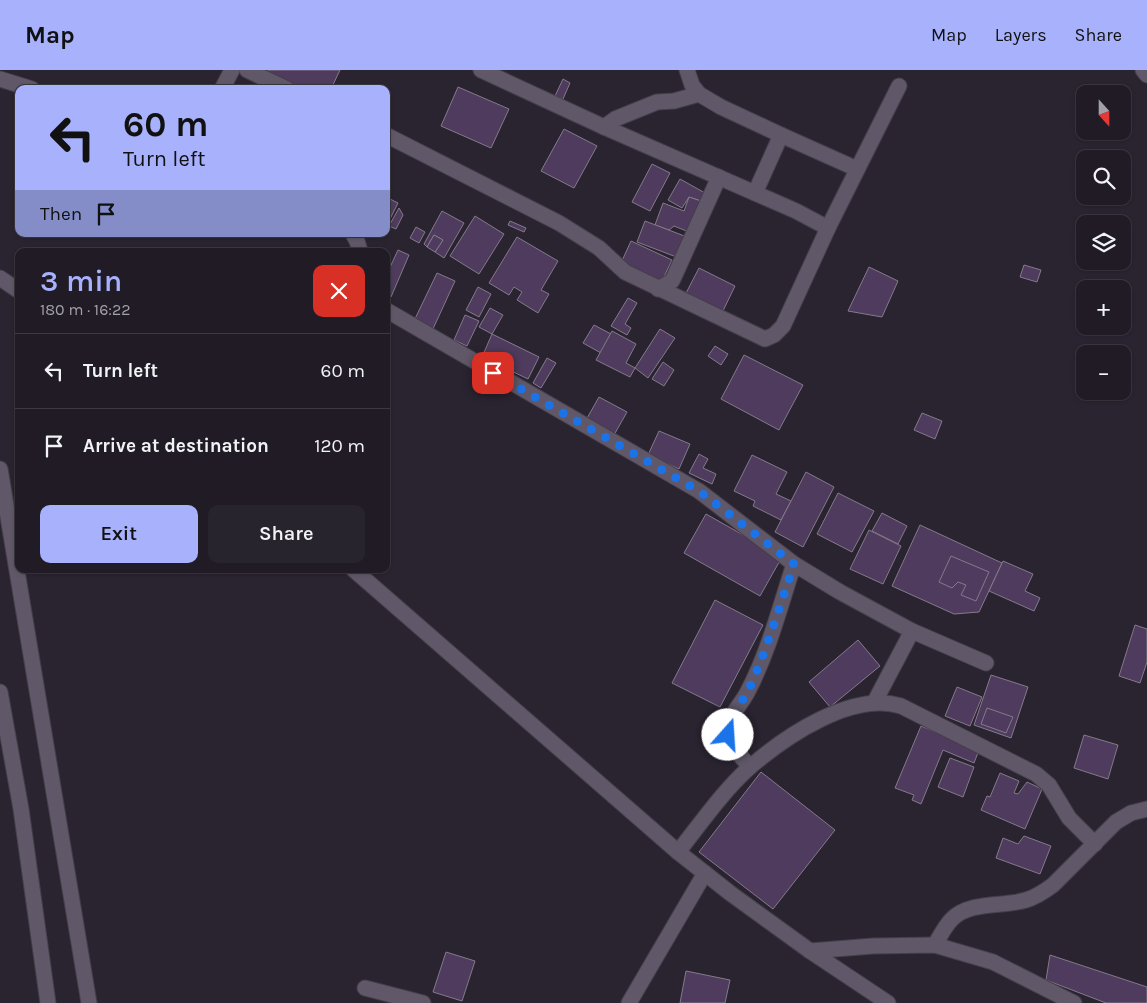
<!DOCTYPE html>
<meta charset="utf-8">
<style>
body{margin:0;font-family:Karla,sans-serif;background:#28242d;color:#f1f3f6;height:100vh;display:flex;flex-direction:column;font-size:19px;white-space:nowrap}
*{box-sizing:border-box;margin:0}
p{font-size:16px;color:#a2a1a7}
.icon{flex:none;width:28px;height:28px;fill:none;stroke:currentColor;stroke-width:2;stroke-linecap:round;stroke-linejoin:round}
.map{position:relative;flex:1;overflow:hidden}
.panel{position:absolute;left:15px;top:178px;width:375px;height:325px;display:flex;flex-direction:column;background:#201b25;border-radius:10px;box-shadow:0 1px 4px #0004,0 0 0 1px #3d3942}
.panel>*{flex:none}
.hud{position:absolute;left:15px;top:15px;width:375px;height:152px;border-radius:10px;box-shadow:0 1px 4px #0004,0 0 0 1px #3d3942;background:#a7b1fc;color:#111;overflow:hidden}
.needle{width:32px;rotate:159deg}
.controls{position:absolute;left:1076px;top:15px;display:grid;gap:10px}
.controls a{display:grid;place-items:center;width:55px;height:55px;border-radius:10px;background:#201b25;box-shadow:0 1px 4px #0004,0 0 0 1px #3d3942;font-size:25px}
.pin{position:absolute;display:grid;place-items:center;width:42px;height:42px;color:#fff;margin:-21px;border-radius:10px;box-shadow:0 2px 8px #0006}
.me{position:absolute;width:55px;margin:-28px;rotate:19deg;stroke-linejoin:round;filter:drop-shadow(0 0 4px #0008)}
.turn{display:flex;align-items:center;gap:18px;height:105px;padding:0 25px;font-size:22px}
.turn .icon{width:65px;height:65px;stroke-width:2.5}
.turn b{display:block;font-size:35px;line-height:42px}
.then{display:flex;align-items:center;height:48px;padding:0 25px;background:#0003;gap:10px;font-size:19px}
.round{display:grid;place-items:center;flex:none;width:52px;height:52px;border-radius:10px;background:#28242d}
.summary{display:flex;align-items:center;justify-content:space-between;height:85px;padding:0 25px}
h1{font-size:30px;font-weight:600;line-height:38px;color:#a7b1fc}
.button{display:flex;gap:10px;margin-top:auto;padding:10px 25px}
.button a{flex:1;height:58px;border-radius:10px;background:#a7b1fc;color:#111;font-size:20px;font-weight:600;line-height:58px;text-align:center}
.button a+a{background:#28242d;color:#f1f3f6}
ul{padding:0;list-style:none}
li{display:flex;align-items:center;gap:15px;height:75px;padding:0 25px;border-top:1px solid #3d3942}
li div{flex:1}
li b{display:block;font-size:19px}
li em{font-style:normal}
header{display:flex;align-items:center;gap:30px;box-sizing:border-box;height:70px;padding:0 25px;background:#a7b1fc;color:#111}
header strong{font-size:24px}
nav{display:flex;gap:28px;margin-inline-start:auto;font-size:18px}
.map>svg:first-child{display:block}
.building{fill:#4f3b5d;stroke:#837a8a}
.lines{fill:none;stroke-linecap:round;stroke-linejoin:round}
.street-casing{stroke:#453f4a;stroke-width:17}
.secondary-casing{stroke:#453f4a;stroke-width:17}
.street{stroke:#605868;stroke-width:15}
.secondary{stroke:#605868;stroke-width:15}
.route{stroke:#1a73e8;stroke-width:9;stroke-dasharray:0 16.2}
</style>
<header>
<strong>Map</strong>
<nav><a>Map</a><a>Layers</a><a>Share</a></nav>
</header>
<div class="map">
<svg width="1147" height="933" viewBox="0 0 1147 933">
<rect width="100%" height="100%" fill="#2a2431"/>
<!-- building -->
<g class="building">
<polygon points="254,0 340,0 331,19 291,19"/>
<polygon points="563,9 570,13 563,29 555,26"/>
<polygon points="458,17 509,39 491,78 441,56"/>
<polygon points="564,59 597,76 574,118 541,101"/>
<polygon points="652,94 670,103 650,141 632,132"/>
<polygon points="680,109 705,123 701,131 689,127 682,138 668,130"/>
<polygon points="386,127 398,133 388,153 386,153"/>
<polygon points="689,127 701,131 689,162 674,156 669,160 655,155 663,133 684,141"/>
<polygon points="399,138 403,145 396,159 389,156"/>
<polygon points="442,141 464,153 444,188 435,182 443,170 434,165 427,177 424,174"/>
<polygon points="475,146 504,164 479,204 450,186"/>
<polygon points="510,151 526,158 524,162 508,155"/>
<polygon points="645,151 687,167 679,188 637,172"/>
<polygon points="416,157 425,162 419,173 410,168"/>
<polygon points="434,165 443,170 435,182 427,177"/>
<polygon points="517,167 558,191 541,220 549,224 538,243 517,230 522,222 514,217 509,225 489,213"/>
<polygon points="631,171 672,190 662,211 621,193"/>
<polygon points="398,180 409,185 391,227 386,226 386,206"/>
<polygon points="1024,195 1041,200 1037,212 1020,207"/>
<polygon points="869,197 898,211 882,247 848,241"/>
<polygon points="699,198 735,216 721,245 684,227"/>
<polygon points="437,203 455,211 432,261 413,253"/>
<polygon points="478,217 491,224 479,247 466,240"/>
<polygon points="628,228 637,233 625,254 631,258 627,265 611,256"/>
<polygon points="490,238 503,245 492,264 479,257"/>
<polygon points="465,245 479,251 467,276 454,270"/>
<polygon points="594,255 611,264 601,283 583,273"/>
<polygon points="660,259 675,268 648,308 635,298"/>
<polygon points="612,261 636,274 626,293 635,298 630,307 596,290"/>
<polygon points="492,264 539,287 528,309 482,287"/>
<polygon points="715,276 728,284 721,295 708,286"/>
<polygon points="744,285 803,315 779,360 721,329"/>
<polygon points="547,288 556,293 541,318 533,313"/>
<polygon points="663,292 674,300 664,316 652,309"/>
<polygon points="599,327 627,342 614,365 586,350"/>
<polygon points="922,343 942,351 935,369 914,360"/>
<polygon points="659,361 690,374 679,399 648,385"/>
<polygon points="699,384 708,389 703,398 716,404 712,414 689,403"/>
<polygon points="752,385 787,402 776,424 791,431 781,450 753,436 755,431 734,421"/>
<polygon points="806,402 834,417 803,477 775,462"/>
<polygon points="838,423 874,441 852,482 817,464"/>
<polygon points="882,443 907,456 898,474 872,461"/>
<polygon points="706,444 782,487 760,526 684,483"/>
<polygon points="920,455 1002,493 979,542 954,544 892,516"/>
<polygon points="869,460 901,476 883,514 850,499"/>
<polygon points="951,486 989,502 976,531 961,525 966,515 958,512 952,518 939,512"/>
<polygon points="1003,491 1033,504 1025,521 1040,528 1034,541 989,521"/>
<polygon points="715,530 763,555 720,637 672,613"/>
<polygon points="1135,555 1147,559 1147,592 1140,613 1119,606"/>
<polygon points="858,570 880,596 830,637 809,612"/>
<polygon points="991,605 1028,617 1011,668 974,655"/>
<polygon points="957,617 982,627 970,656 945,646"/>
<polygon points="987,638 1013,647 1006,663 981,654"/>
<polygon points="921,656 979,680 974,693 943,680 921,734 912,730 914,725 895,718"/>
<polygon points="1084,665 1118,675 1108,709 1074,698"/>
<polygon points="950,688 974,697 963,727 938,717"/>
<polygon points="761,702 835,760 773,839 699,782"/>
<polygon points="1000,703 1019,711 1014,723 1018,724 1027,712 1042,719 1025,759 981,740 987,726 990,727"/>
<polygon points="1024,766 1051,776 1040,804 996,788 1003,768 1018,774"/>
<polygon points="446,882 475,891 462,931 433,922"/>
<polygon points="1050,885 1147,917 1147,933 1106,933 1046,910"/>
<polygon points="686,901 730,910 725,933 680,933"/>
</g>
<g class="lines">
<defs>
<g id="street">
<polyline points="247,0 287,19"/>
<polyline points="481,0 604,57 796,141 828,158"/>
<polyline points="687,0 692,15 699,24 721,37 781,65 857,99"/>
<polyline points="1143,0 1147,5"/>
<polyline points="0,9 32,19"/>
<polyline points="222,19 232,0"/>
<polyline points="604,57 615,49 657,32 674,31 699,24"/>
<polyline points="386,65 559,153 599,178 625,202 765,269 774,265 783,256 828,158 899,16"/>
<polyline points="755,123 781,65"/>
<polyline points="353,164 357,171 360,181"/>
<polyline points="0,208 19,221"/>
<polyline points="658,219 672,211 674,207 719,107"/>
<polyline points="386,240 699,421 794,494 840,522 912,561 986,593"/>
<polyline points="353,499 678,782 730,823 810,881 888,933"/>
<polyline points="874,633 912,561"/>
<path d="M750,697C743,688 731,678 728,666C724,650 742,634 748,621C769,581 780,536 794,494"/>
<path d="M678,782C701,753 723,721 750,697C786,666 852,621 901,636L1036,704L1049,715L1069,748L1095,774"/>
<path d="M935,875C940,866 945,856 952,849C970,831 1003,837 1026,830C1036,827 1045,821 1053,815L1116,752L1131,743L1147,739"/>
<polyline points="810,881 873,876 935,875 993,892 1074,933"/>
<polyline points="365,918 423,933"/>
<polyline points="629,933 705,803"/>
</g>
<g id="secondary">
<polyline points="0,399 89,933"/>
<polyline points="0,622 21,739 48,933"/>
</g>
</defs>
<!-- street casing -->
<use href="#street" class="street-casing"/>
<!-- secondary casing -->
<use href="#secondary" class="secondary-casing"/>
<!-- street -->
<use href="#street" class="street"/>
<!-- secondary -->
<use href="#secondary" class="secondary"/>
</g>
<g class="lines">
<!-- route -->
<path class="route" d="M493,303L699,421L794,494C781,533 769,572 753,610C745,629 731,644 728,665"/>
</g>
</svg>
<div class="controls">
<a><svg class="needle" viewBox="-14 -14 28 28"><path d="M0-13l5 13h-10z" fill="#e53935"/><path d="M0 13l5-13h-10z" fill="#a2a1a7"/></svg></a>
<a><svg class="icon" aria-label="search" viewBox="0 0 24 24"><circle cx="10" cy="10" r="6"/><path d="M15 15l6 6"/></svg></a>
<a><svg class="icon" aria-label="layers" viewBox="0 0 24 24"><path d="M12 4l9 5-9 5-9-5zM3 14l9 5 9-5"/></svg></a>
<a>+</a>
<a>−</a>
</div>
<div class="pin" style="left:493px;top:303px;background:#d93025"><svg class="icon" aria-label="arrive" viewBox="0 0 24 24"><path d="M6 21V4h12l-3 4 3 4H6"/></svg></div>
<svg class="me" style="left:728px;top:665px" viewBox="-20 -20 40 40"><circle r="19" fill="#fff"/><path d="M0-13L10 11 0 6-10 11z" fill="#1a73e8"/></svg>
<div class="hud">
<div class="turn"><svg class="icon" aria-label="left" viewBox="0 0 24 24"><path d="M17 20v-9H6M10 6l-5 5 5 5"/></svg><div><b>60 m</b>Turn left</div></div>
<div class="then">Then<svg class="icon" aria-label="arrive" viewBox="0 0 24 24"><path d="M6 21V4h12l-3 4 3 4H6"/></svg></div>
</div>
<section class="panel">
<div class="summary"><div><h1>3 min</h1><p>180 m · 16:22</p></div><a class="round" style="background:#d93025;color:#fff"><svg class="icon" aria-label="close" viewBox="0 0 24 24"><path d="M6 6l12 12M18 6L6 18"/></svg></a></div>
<ul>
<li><svg class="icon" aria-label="left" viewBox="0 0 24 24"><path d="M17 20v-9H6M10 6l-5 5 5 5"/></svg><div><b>Turn left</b></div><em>60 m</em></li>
<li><svg class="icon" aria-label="arrive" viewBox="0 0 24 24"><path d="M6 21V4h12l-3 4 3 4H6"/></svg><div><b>Arrive at destination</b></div><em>120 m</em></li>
</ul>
<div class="button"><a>Exit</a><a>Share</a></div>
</section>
</div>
